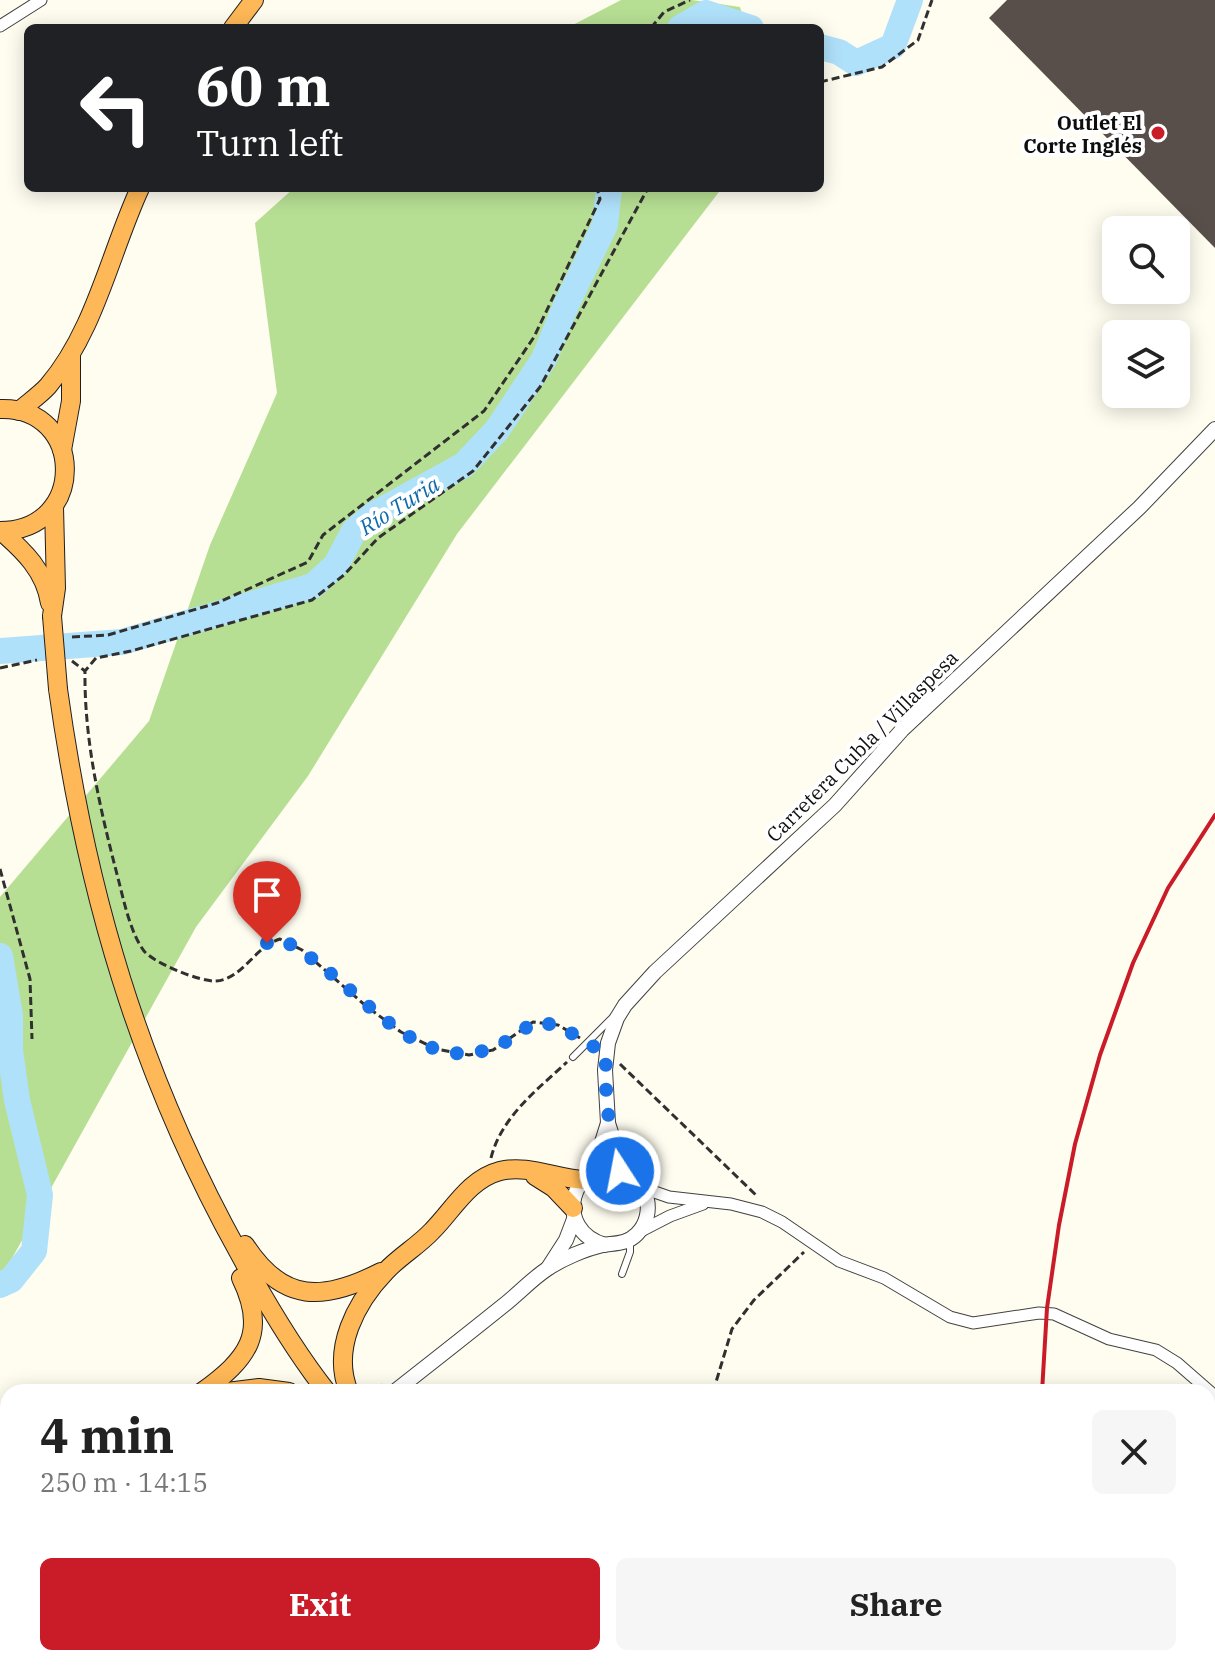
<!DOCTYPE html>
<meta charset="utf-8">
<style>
body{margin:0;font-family:"IBM Plex Serif",serif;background:#f6f6f6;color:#222;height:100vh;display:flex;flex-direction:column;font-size:30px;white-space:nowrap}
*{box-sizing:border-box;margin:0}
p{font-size:26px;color:#767676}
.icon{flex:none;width:44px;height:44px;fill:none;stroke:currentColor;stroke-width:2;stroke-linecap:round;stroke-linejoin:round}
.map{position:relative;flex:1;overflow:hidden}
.drawer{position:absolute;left:0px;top:1384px;width:1216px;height:282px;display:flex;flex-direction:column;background:#fff;border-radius:24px 24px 0 0;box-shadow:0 4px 20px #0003}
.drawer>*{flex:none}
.top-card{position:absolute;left:24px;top:24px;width:800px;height:168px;border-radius:12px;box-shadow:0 4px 20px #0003;background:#202124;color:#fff;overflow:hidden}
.fabs{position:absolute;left:1102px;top:216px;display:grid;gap:16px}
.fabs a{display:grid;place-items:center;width:88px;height:88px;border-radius:12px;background:#fff;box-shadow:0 4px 20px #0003;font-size:40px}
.pin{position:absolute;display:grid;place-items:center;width:68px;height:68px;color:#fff;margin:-82px -34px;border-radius:50% 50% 50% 0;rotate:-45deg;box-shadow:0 0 8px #0007}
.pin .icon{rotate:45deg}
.me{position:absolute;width:88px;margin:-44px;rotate:349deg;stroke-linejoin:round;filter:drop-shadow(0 0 6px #0008)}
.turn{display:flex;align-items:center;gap:28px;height:168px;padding:0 40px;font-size:36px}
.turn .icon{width:104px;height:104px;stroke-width:2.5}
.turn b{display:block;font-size:56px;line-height:68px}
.round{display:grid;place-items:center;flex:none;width:84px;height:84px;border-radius:12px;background:#f6f6f6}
.overview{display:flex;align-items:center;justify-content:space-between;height:136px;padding:0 40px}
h1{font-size:48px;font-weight:800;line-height:60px}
.primary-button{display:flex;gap:16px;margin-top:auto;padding:16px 40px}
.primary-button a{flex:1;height:92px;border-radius:12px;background:#ca1b28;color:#fff;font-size:32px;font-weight:800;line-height:92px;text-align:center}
.primary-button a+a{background:#f6f6f6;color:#222}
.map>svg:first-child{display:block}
.green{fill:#d4edb6}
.forest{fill:#b7df94}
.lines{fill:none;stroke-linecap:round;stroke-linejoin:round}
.river{stroke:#b0e1fb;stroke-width:26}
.building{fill:#584f4a}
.service-casing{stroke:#414141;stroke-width:8}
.minor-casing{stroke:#414141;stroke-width:13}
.tertiary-casing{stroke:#414141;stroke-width:16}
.trunk-casing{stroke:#1f1f1f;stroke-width:20}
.path{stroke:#303030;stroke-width:3;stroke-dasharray:8 4;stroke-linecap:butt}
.service{stroke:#fff;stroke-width:6}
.minor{stroke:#fff;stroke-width:11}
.tertiary{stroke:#fff;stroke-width:14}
.trunk{stroke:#ffb857;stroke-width:18}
.rail{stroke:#ca1b28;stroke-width:4}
.trunk-bridge-casing{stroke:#1f1f1f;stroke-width:20;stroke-linecap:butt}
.trunk-bridge{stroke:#ffb857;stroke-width:18}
.route{stroke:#1a73e8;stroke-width:14;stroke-dasharray:0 25.2}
.poi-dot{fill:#ca1b28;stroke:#fff;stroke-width:3}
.labels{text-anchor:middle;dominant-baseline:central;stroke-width:8;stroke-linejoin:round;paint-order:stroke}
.poi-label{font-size:20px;font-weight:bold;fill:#0e0e0e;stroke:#fff;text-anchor:end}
.street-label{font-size:20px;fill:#0e0e0e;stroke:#fff}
.water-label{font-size:22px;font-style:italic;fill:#0e6aaa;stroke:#fff}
</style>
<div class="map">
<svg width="1215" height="1665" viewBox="0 0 1215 1665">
<rect width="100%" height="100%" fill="#fffcf0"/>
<!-- green -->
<polygon class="green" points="1208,1519 1215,1520 1215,1622 1208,1618"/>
<!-- forest -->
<g class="forest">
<polygon points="621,0 692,0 740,7 746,28 567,28"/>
<polygon points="294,188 722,188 457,534 308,776 196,927 0,1280 0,897 149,721 210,545 277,393 255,223"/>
</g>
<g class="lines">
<!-- river -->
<g class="river">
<polyline points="680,28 706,13 751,28"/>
<polyline points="820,47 839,52 856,63 893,46 910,0"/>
<polyline points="0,651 122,642 313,586 336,565 354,531 373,515 464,465 497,430 544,359 567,303 605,225 609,188"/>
<polyline points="0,956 10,1016 10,1050 17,1100 40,1195 34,1251 11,1280 0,1285"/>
</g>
</g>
<!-- building -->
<polygon class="building" points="1007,0 1215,0 1215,248 989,18"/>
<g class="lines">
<defs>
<g id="service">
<polyline points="573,1057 614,1016"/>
<polyline points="622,1274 630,1252 630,1239"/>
<polyline points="0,1527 8,1521"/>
<polyline points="629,1665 630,1658"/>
</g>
<g id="minor">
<polyline points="0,26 41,0"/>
<polyline points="643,1188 669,1197 731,1204 762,1212 782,1222 839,1261 884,1278 950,1317 973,1323 1039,1313 1054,1314 1109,1339 1156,1350 1177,1363 1215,1396"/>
<polyline points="639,1232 670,1216 703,1204"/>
</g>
<g id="tertiary">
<polyline points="592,1174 608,1123"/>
<polyline points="629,1174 619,1158 608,1123 605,1070 608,1043 617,1018 625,1005 655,972 835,805 902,730 1139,508 1215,429"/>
<polyline points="548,1268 566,1240 574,1219"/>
<path d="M394,1392C431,1363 468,1334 504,1305C519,1293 532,1279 547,1269C562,1259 585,1249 603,1245C616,1243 627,1244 637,1234C657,1214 648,1178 620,1171C571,1158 552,1230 605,1245"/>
<polyline points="0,1647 8,1641"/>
<polyline points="20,1658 24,1665"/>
<polyline points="83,1665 88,1658"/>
</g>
<g id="trunk">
<polyline points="233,28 254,0"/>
<path d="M0,409C85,406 88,531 0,531"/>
<path d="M19,411C28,403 40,395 48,386C95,331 110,253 140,188"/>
<polyline points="62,450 71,401 71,354"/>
<path d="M1,531C24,551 45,571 50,603"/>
<polyline points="52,616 56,588 54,507"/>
<path d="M58,689C86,892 139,1073 239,1253C265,1301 293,1349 327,1392"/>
<polyline points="535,1176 554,1188 573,1208"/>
<path d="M245,1245C283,1304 324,1301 381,1272"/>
<path d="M202,1392C248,1359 268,1333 241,1278"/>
<polyline points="227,1392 259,1388 289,1392"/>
<path d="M349,1392C331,1349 356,1302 386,1271C400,1256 418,1246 432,1231C453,1210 469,1179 500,1171C528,1164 556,1179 584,1180"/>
<polyline points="660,1658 679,1665"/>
</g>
</defs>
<!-- service casing -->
<use href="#service" class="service-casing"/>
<!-- minor casing -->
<use href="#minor" class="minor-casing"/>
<!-- tertiary casing -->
<use href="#tertiary" class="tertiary-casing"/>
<!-- trunk casing -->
<use href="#trunk" class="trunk-casing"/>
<!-- path -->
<g class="path">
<polyline points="651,28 664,12 690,0"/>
<polyline points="820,82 882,67 918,40 932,0"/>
<polyline points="72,637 108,635 217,603 308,562 323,535 484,411 534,337 600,199 597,188"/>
<polyline points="72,661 85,671"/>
<polyline points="0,668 37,660"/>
<polyline points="0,869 30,979 32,1039"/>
<path d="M580,1038L558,1025L533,1022L493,1050L469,1055L436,1049L401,1032L366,1006L302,950L280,939C254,947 243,979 216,981C200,982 154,963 144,951C131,934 124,902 119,882C101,813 84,742 85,671L96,658L131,651L312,600L344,575L378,538L473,471L540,387L648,188"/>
<polyline points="620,1064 758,1197"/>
<path d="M491,1158C501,1117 538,1089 567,1062"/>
<polyline points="373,1392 382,1384"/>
<polyline points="713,1392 732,1329 754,1300 804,1252"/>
<polyline points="0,1556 8,1558"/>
<polyline points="123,1665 127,1658"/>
</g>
<!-- service -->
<use href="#service" class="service"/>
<!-- minor -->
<use href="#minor" class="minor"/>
<!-- tertiary -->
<use href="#tertiary" class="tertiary"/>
<!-- trunk -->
<use href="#trunk" class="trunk"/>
<!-- rail -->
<g class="rail">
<polyline points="1042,1392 1047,1308 1059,1225 1075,1144 1100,1055 1133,963 1168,888 1215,815"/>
<polyline points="1084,1658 1086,1665"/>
</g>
<defs>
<polyline id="trunk-bridge" points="52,616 58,689"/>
</defs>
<!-- trunk-bridge casing -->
<use href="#trunk-bridge" class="trunk-bridge-casing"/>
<!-- trunk-bridge -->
<use href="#trunk-bridge" class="trunk-bridge"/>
</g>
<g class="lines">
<!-- route -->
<path class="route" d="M267,943L280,939C364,979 429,1114 533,1022L558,1025L606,1054C605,1097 606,1136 629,1174L620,1171"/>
</g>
<!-- markers -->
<circle class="poi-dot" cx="1158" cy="133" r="8"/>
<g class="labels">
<!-- poi labels -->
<g class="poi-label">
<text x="1142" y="122">Outlet El<tspan x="1142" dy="23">Corte Inglés</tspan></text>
</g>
<!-- street labels -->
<g class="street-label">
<text transform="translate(862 746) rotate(-45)">Carretera Cubla / Villaspesa</text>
</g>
<!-- water labels -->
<g class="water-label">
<text transform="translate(399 505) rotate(-32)">Río Turia</text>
</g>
</g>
</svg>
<div class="fabs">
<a><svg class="icon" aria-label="search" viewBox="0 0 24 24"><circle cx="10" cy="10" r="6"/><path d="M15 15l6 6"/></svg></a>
<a><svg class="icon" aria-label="layers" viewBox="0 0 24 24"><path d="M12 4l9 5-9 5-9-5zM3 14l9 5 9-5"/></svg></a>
</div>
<div class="pin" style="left:267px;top:943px;background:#d93025"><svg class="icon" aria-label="arrive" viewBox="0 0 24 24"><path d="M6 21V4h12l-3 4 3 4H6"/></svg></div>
<svg class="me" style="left:620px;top:1171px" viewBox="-20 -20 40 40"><circle r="17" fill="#1a73e8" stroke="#fff" stroke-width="3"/><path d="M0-11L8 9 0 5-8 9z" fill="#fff"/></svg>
<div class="top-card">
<div class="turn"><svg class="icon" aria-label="left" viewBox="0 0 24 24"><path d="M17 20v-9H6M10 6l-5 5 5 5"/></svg><div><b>60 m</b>Turn left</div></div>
</div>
<section class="drawer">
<div class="overview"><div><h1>4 min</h1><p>250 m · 14:15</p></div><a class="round"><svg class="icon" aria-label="close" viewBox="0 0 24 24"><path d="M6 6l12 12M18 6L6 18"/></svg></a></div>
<div class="primary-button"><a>Exit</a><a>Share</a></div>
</section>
</div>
